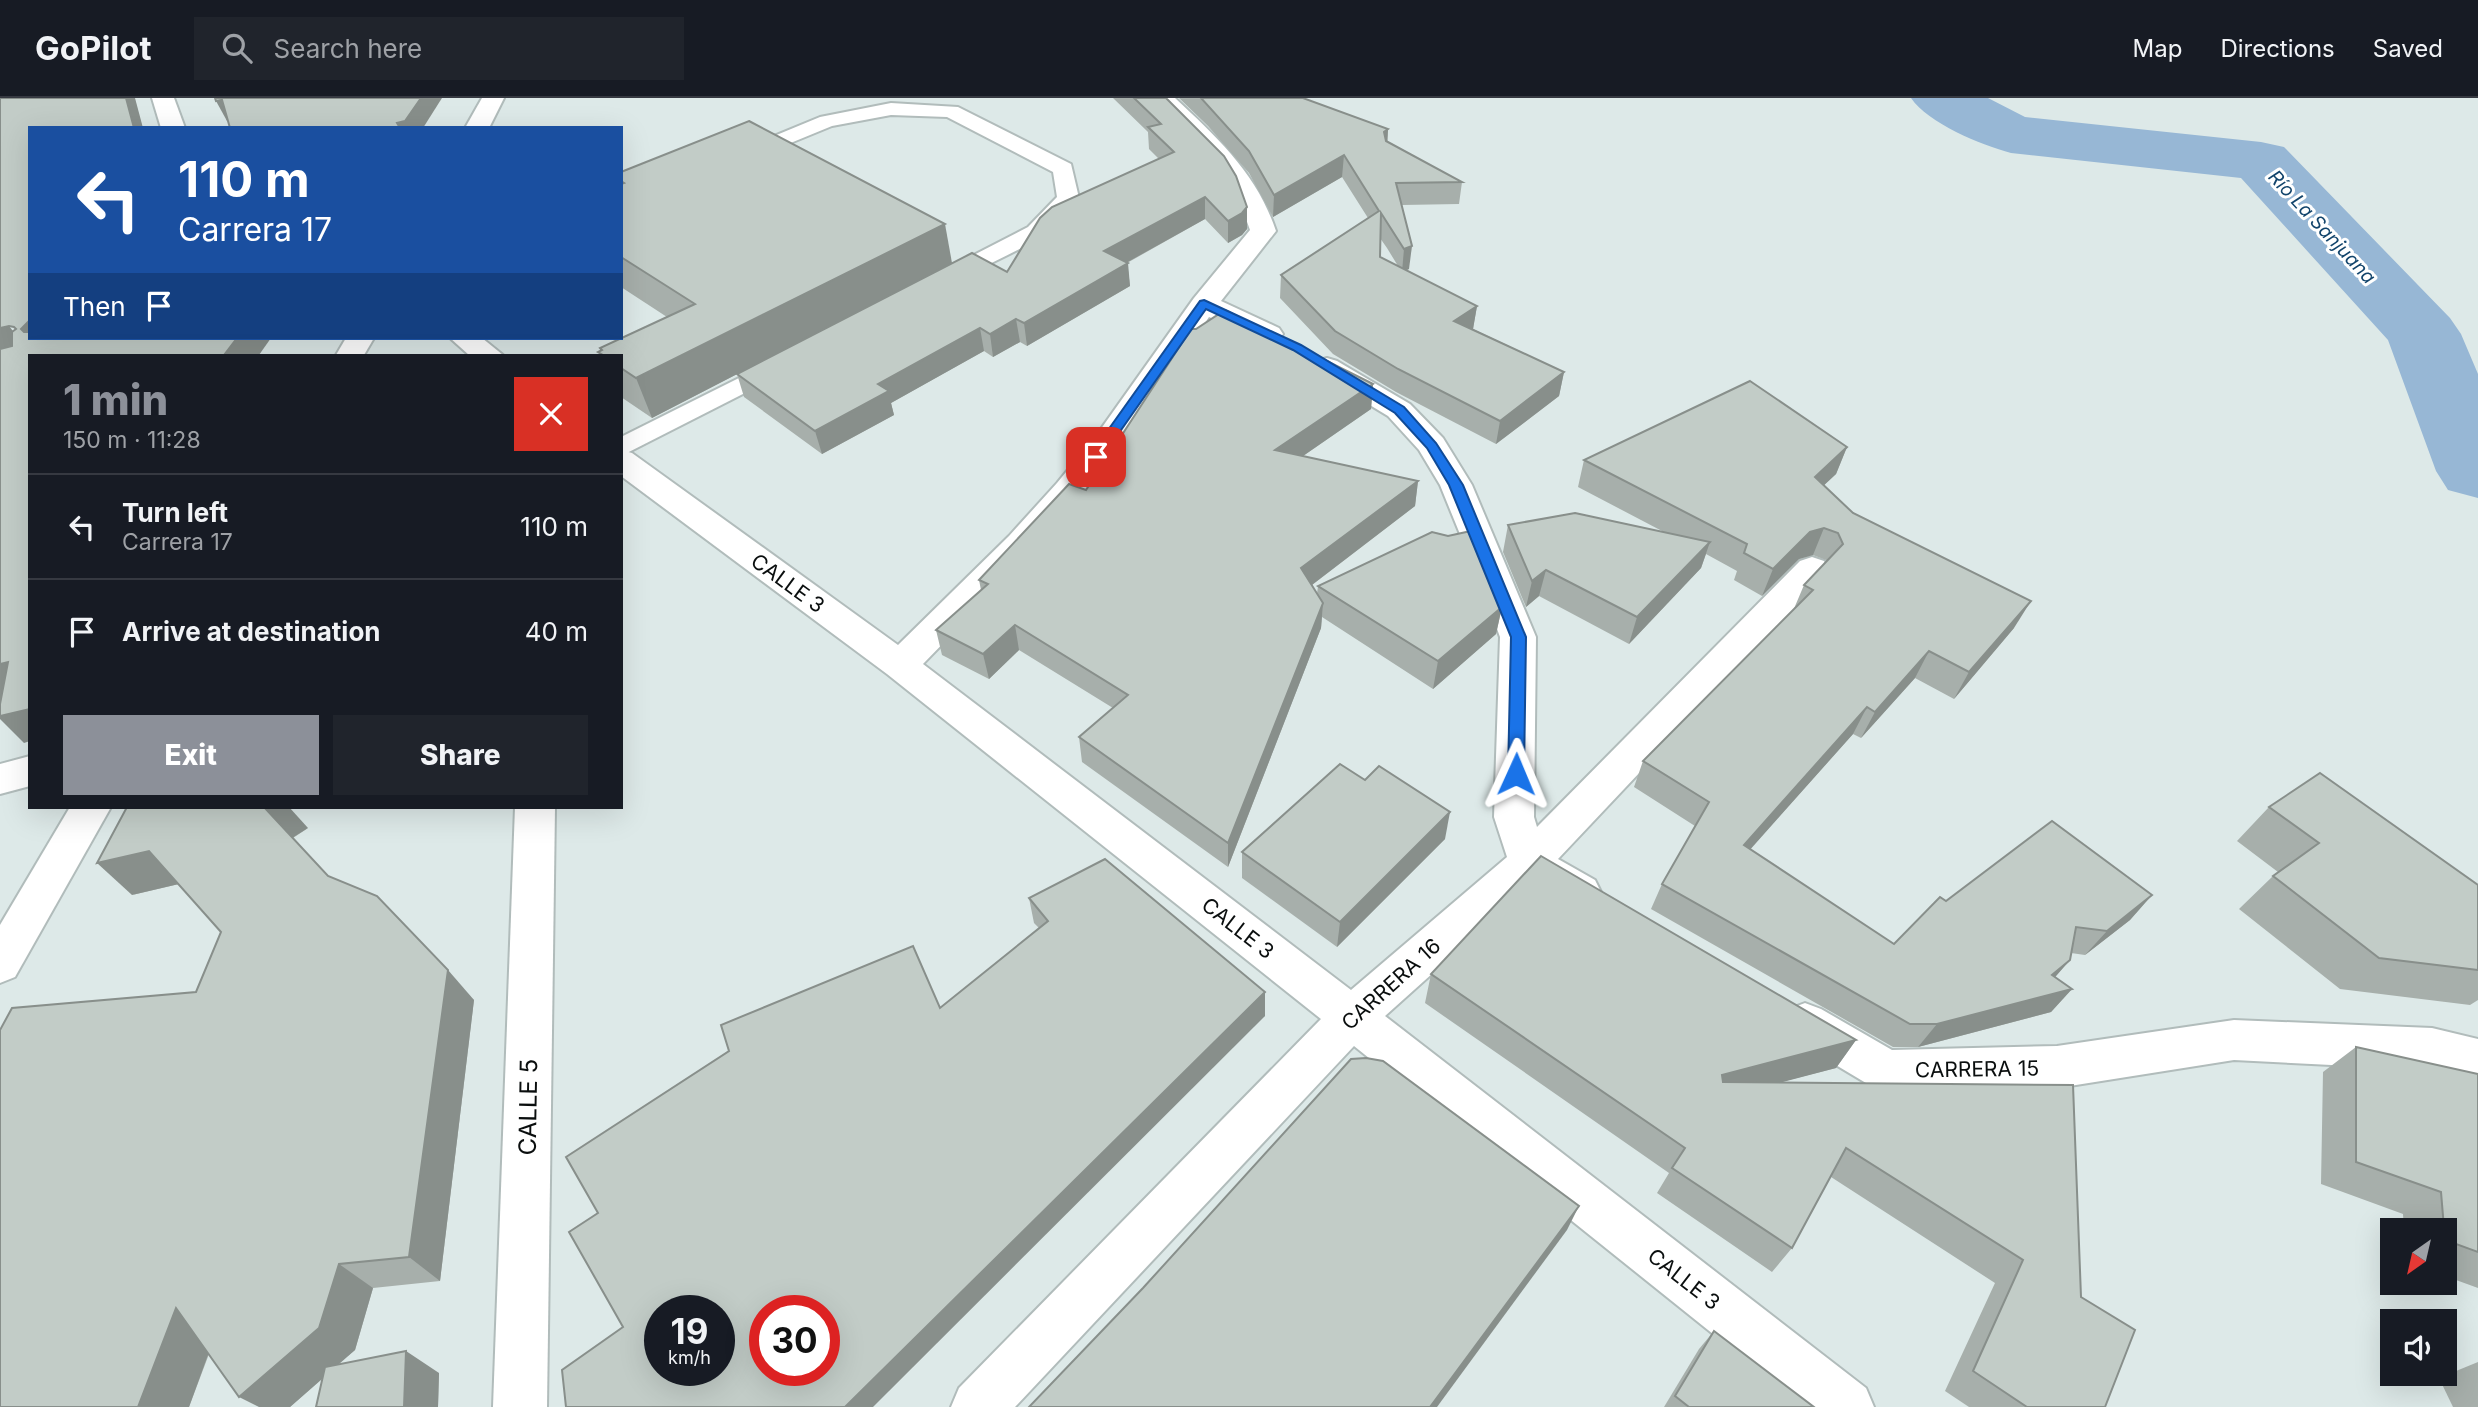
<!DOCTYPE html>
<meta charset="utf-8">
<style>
body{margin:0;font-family:Inter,sans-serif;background:#20242c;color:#f1f3f6;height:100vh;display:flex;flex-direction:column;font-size:26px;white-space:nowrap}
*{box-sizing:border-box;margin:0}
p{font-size:23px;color:#9ea1a6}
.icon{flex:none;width:38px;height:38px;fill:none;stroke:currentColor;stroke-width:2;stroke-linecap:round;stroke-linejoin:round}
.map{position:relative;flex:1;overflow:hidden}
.sheet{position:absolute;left:28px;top:256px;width:595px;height:455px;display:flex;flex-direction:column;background:#171b24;border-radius:0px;box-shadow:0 7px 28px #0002}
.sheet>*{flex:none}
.top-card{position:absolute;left:28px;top:28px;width:595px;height:214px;border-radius:0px;box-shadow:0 7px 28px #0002;background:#1a4fa0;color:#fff;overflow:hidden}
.needle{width:46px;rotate:214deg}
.tools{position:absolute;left:2380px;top:1120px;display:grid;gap:14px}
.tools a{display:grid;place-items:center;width:77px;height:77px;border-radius:0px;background:#171b24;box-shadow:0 7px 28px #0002;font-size:35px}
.speed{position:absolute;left:644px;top:1197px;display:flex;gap:14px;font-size:35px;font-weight:700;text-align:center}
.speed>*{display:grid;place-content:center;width:91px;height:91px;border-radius:50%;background:#171b24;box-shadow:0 7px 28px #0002;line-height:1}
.speed small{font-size:18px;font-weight:400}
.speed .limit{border:10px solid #d22;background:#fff;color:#111}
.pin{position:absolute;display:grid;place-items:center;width:60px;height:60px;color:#fff;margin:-30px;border-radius:14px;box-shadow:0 4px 10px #0006}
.me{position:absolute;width:77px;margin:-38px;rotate:1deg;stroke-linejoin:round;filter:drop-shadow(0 0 5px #0008)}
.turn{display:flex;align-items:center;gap:24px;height:147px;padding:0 35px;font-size:32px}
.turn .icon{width:91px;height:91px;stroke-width:2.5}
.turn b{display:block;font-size:49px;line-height:60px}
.then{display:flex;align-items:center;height:66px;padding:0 35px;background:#0003;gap:14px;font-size:26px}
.round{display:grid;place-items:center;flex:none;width:74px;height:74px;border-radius:0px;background:#20242c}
.headline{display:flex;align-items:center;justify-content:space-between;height:119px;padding:0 35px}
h1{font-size:42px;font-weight:800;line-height:52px;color:#8c9099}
.cta{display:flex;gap:14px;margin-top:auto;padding:14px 35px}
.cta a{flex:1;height:80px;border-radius:0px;background:#8c9099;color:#fff;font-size:28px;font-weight:800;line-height:80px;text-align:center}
.cta a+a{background:#20242c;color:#f1f3f6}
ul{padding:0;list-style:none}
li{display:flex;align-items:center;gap:21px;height:105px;padding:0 35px;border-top:2px solid #363941}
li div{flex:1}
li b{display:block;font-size:26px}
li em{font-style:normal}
header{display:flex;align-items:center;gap:42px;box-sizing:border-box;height:98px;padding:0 35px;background:#171b24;border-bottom:2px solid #363941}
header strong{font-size:33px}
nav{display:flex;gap:38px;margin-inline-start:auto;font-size:24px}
.search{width:490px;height:63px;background:#20242c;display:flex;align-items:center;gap:18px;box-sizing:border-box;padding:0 24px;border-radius:0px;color:#9ea1a6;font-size:26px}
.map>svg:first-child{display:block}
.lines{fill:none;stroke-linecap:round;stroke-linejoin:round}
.river{fill:#97b7d5;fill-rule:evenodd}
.lane-casing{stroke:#b1bcbb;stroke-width:4}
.street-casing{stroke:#b1bcbb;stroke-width:4}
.primary-casing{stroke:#b1bcbb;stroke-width:4}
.lane{fill:#fff;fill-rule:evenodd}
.street{fill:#fff;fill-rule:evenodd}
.primary{fill:#fff;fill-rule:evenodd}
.wall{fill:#a7afab;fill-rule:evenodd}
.shaded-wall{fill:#888f8b}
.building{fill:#c2ccc7;stroke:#888f8b;stroke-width:2;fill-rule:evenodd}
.route{fill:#1a73e8;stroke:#114b97;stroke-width:2}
.labels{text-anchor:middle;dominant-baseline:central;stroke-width:6;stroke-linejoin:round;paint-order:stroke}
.far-water-label{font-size:19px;font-style:italic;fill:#13456c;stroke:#fff}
.street-label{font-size:21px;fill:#0a0e0e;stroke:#fff}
.near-street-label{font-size:24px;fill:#0a0e0e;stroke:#fff}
</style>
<header>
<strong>GoPilot</strong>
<div class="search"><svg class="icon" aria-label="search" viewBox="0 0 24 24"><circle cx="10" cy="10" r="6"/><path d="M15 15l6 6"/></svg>Search here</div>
<nav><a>Map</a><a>Directions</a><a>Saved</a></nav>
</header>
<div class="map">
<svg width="2478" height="1309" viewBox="0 0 2478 1309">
<rect width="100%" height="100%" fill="#dde9e8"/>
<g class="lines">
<!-- river -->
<path class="river" d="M1911,0H1988L2025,19L2261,44L2284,49L2450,220L2461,236L2478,276V400L2448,392L2436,373L2388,242L2241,80L2011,55C1981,47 1928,25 1911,0Z"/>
<defs>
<g id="lane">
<polygon points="891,5 958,9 1071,66 1079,100 1044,139 943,189 935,187 931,182 935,177 1028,129 1057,99 1053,74 947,19 891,17 832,28 749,62 735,62 731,58 735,54 820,19"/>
<polygon points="781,259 790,262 794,267 790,272 621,358 621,339"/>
</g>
<g id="street">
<polygon points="152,0 174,0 185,30 161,30"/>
<path d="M1150,0H1175C1218,40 1257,76 1276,133L1221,203L1279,230L1283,236L1279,242L1269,245L1209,219C1179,263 1151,309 1118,351C1058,428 991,496 923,566L1351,892L1507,759L1494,719L1500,539L1484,495L1440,387L1419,352L1388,318L1317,275L1312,269L1317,263L1327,260L1337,263L1410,306L1443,340L1472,387L1536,539L1534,719L1537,729L1800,463L1812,459L1824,463L1829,471L1824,479L1558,761L1595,782L1601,794L1595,806C1569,815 1554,799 1532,786L1385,918L1866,1290L1874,1309H1804L1354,948L1015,1309H951L959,1290L1321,921L887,576L621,378V352L632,355L898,547L1009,438L1057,385L1098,335L1194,200L1250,132L1238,99L1226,79Z"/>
<polygon points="450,240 482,240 503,257 469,257"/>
<polygon points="30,658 30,688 0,696 0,666"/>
<polygon points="515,709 555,709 547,1309 493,1309"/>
<polygon points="1805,905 1821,911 1892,952 2057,948 2234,922 2432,930 2478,941 2478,983 2432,972 2234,962 2057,990 1887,994 1871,988 1789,939 1783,925 1789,911"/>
</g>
<g id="primary">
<polygon points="482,0 504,0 489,30 465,30"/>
<polygon points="346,240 374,240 364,257 336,257"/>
<polygon points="70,709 111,709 15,879 0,885 0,827"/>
</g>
</defs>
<!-- lane casing -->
<use href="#lane" class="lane-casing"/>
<!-- street casing -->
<use href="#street" class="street-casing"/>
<!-- primary casing -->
<use href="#primary" class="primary-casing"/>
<!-- lane -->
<use href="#lane" class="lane"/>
<!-- street -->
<use href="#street" class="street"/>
<!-- primary -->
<use href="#primary" class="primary"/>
</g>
<!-- wall -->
<g class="wall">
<polygon points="1113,0 1166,0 1247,109 1247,131 1242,137 1228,145 1205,121 1127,165 1130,188 1027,248 1020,244 993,259 984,253 891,305 894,317 822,356 744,299 737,276 652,320 621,299 621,257 600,257 598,254 601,253 600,250 667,219 621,189 621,74 952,165 1007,174 1159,61 1149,51 1148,34"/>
<path d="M1179,0H1303L1388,31L1387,43L1462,84L1459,106L1402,107L1409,171L1406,172L1477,208L1473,231L1564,274L1559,298L1496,346L1396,294L1333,256L1280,200L1281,177L1368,120L1342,79L1273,119L1249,75L1208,28ZM1380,140L1387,150L1398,168L1380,159Z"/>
<polygon points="1373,286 1371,311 1303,358 1418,383 1415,408 1312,487 1317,496 1318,488 1502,509 1496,536 1433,591 1322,519 1321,530 1228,769 1082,664 1079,639 1113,610 1019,552 989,581 942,557 936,532 981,492 979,482 1086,392"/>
<polygon points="1847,349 1836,376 1824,387 1853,415 2014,530 1954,601 1915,580 1861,640 1853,636 1750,751 1894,846 1946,803 2152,797 2130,822 2085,857 2071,855 2070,862 2055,879 2072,891 2051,914 1918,949 1893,949 1651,811 1662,786 1695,728 1634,689 1643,663 1793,513 1804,487 1827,463 1826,462 1813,457 1799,461 1762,498 1734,482 1737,473 1706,456 1701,470 1629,546 1539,498 1526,509 1503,454 1508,427 1662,433 1578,389 1584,362"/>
<polygon points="1365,682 1445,741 1337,849 1242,780 1242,754"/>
<polygon points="2269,709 2478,787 2478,902 2470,907 2340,891 2239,811 2273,778 2278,774 2237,743"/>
<polygon points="308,730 293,740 328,778 474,902 440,1183 373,1190 355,1252 338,1266 439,1275 438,1309 316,1309 322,1281 290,1309 209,1256 189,1309 196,894 221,834 179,786 132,797"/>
<polygon points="1029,800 1265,918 623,1229 940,910 1039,830 1034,825"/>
<polygon points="1431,876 1856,942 1836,970 1781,984 2081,1199 2105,1309 1969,1309 1945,1293 1995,1185 1831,1079 1792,1150 1772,1174 1657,1095 1669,1075 1425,905"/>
<polygon points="2356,949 2478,976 2478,1190 2445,1178 2445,1132 2404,1132 2403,1116 2321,1086 2323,974"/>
<polygon points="1714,1233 1814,1309 1664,1309 1699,1251"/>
<polygon points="2478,1264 2478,1309 2453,1309 2439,1280"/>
</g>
<!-- shaded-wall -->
<g class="shaded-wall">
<polygon points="126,0 135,0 143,30 134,30"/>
<polygon points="421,0 442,0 423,30 399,30 397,25"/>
<polygon points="222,2 233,22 227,23 216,3"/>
<polygon points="1388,31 1387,53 1384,34"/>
<polygon points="1344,57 1342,79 1273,119 1274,97"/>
<polygon points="1205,99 1205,121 1106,176 1104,153"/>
<polygon points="1247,109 1247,131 1242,137 1228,145 1228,123"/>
<polygon points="945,126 952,165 652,320 636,280"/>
<polygon points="1412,148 1409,171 1402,174 1404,151"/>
<polygon points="1128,165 1130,188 1027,248 1024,225"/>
<polygon points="1477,208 1473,231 1451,246 1454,223"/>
<polygon points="1016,221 1020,244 993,259 990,236"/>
<polygon points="30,222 30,240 41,257 21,231"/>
<polygon points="9,228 29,253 0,263 0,230"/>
<polygon points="980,230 984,253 891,305 894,317 822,356 815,333 878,286"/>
<polygon points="237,240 271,240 259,257 224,257"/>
<polygon points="1564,274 1559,298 1496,346 1500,323"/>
<polygon points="1373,286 1371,311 1274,378 1275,352"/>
<polygon points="1847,349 1836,376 1804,406 1815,379"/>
<polygon points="1418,383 1415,408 1300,496 1301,470"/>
<polygon points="1824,430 1813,457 1799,461 1762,498 1773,471 1810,434"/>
<polygon points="1710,444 1701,470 1629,546 1637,519"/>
<polygon points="1546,472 1539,498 1526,509 1532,483"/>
<polygon points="2031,503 2014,530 1954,601 1969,574"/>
<polygon points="1323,505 1321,530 1228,769 1228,745"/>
<polygon points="1502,509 1496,536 1433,591 1438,563"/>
<polygon points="1015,527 1019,552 989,581 983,556"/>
<polygon points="1929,553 1915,580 1861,640 1875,614"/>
<polygon points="8,564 30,591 0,601 0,566"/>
<polygon points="1867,609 1853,636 1732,772 1744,747"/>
<polygon points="30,611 30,643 24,645 0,621 0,618"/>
<polygon points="264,709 289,709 308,730 292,740"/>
<polygon points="1450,714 1445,741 1337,849 1340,824"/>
<polygon points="149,753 183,785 132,797 97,765"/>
<polygon points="2152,797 2130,822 2085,857 2107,833"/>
<polygon points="2070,862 2049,886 2052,877"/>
<polygon points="448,872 474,902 440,1183 409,1159"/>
<polygon points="2072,891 2051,914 1918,949 1937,926"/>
<polygon points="1265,894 1265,918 873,1309 845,1309"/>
<polygon points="1856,942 1836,970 1706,1004 1722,977"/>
<polygon points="1579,1108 1567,1132 1437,1309 1430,1309"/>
<polygon points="339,1166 373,1190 355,1252 290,1309 259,1309 239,1299"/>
<polygon points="176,1210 217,1232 189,1309 138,1309"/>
<polygon points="406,1253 439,1275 438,1309 404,1309"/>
</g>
<!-- building -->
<g class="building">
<polygon points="0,0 126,0 134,30 30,30 30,222 21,231 24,234 30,234 30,240 237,240 224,257 30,257 30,611 0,618 0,606 8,564 0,566 0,251 12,248 12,234 16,231 14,229 9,228 0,230"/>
<polygon points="215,0 421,0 405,23 397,25 400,30 230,30 222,2 216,3"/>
<polygon points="1134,0 1166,0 1224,58 1236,78 1247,109 1242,115 1228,123 1205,99 1104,153 1128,165 1024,225 1016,221 990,236 980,230 878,286 889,293 815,333 737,276 972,155 1007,174 1040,120 1052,109 1174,54 1148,29 1161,26"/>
<polygon points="1201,0 1303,0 1388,31 1384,34 1386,43 1462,84 1396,85 1412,148 1404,151 1381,115 1380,159 1477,208 1454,223 1564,274 1500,323 1398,271 1335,233 1281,177 1379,113 1344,57 1274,97 1249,53"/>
<polygon points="749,23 945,126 636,280 621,270 621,257 603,257 598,254 602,252 600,250 695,206 621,159 621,86 624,85 621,83 621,74"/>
<polygon points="1225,212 1373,286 1275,352 1418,383 1301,470 1323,505 1228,745 1079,639 1128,597 1015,527 983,556 936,532 988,486 979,482 1069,386 1086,392 1191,231 1196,231"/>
<polygon points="1750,283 1847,349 1815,379 1853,415 2031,503 1969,574 1929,553 1875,614 1867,609 1744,747 1894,846 1940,799 1946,803 2052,723 2152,797 2107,833 2076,829 2070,862 2052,877 2072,891 1937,926 1910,926 1662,786 1709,704 1643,663 1813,492 1804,487 1843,446 1838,435 1824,430 1810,434 1773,471 1744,455 1747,446 1584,362"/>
<polygon points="1575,415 1710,444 1637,519 1546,472 1532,483 1508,427"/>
<polygon points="1471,433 1502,509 1438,563 1318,488 1432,434 1448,438"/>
<polygon points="1340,666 1365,682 1379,668 1450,714 1340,824 1242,754"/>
<polygon points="2320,675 2478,787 2478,872 2379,860 2273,778 2319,745 2269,709"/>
<polygon points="127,709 264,709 328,778 377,798 448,872 409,1159 339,1166 319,1230 239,1299 176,1210 138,1309 0,1309 0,932 12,910 196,894 221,834 149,753 97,765"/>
<polygon points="1541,758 1856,942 1722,977 1723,984 2073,987 2081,1199 2135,1232 2105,1309 2027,1309 1973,1273 2023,1162 1846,1050 1792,1150 1672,1070 1685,1050 1431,876"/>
<path d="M1105,761L1265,894L845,1309H566L562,1272L623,1229L569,1134L598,1115L566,1059L729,953L721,927L913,848L940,910L1048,823L1029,800ZM660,1213H719V1272H660ZM765,1213H824V1272H765Z"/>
<polygon points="2356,949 2478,976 2478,1154 2445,1142 2441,1094 2356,1064"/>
<polygon points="1366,960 1383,963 1579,1108 1430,1309 1029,1309 1143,1190 1351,961"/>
<polygon points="1714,1233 1814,1309 1689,1309 1675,1298"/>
<polygon points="406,1253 404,1309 316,1309 325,1269"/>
</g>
<!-- route -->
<polygon class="route" points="1204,202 1301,247 1404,309 1436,345 1463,387 1526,539 1524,676 1521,681 1510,681 1508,676 1511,539 1449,387 1427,350 1395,315 1293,252 1206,211 1100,362 1091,362 1091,356 1200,203"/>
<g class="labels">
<!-- far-water labels -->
<g class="far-water-label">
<text transform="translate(2322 129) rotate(47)">Río La Sanjuana</text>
</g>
<!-- street labels -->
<g class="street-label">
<text transform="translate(788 485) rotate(36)">CALLE 3</text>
<text transform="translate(1238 830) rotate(38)">CALLE 3</text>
<text transform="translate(1391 886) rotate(-42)">CARRERA 16</text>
<text transform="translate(1977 971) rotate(-1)">CARRERA 15</text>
<text transform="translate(1684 1181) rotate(38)">CALLE 3</text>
</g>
<!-- near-street labels -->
<g class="near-street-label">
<text transform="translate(528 1009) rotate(-89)">CALLE 5</text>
</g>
</g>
</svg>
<div class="tools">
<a><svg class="needle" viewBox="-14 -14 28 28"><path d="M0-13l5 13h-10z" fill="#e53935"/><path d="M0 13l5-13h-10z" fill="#9ea1a6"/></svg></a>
<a><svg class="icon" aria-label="sound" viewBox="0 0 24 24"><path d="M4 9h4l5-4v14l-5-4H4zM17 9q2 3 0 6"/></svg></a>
</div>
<div class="speed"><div>19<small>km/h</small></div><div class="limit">30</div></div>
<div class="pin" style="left:1096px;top:359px;background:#d93025"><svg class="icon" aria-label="arrive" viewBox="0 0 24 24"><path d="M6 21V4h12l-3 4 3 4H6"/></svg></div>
<svg class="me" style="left:1516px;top:676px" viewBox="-20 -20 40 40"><path d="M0-17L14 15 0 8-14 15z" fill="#1a73e8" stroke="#fff" stroke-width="4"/></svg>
<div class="top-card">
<div class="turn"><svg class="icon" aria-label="left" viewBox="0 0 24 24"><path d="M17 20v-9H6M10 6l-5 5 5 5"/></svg><div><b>110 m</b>Carrera 17</div></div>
<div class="then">Then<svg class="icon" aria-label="arrive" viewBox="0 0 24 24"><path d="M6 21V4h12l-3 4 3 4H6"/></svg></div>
</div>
<section class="sheet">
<div class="headline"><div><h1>1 min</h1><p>150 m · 11:28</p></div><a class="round" style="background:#d93025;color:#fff"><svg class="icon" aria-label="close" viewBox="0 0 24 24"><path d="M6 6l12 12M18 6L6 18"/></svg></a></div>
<ul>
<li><svg class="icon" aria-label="left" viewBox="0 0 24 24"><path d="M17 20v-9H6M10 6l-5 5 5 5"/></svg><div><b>Turn left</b><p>Carrera 17</p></div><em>110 m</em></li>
<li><svg class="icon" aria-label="arrive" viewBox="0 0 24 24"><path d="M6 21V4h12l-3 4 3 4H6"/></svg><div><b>Arrive at destination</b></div><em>40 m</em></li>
</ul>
<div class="cta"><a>Exit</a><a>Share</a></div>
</section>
</div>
